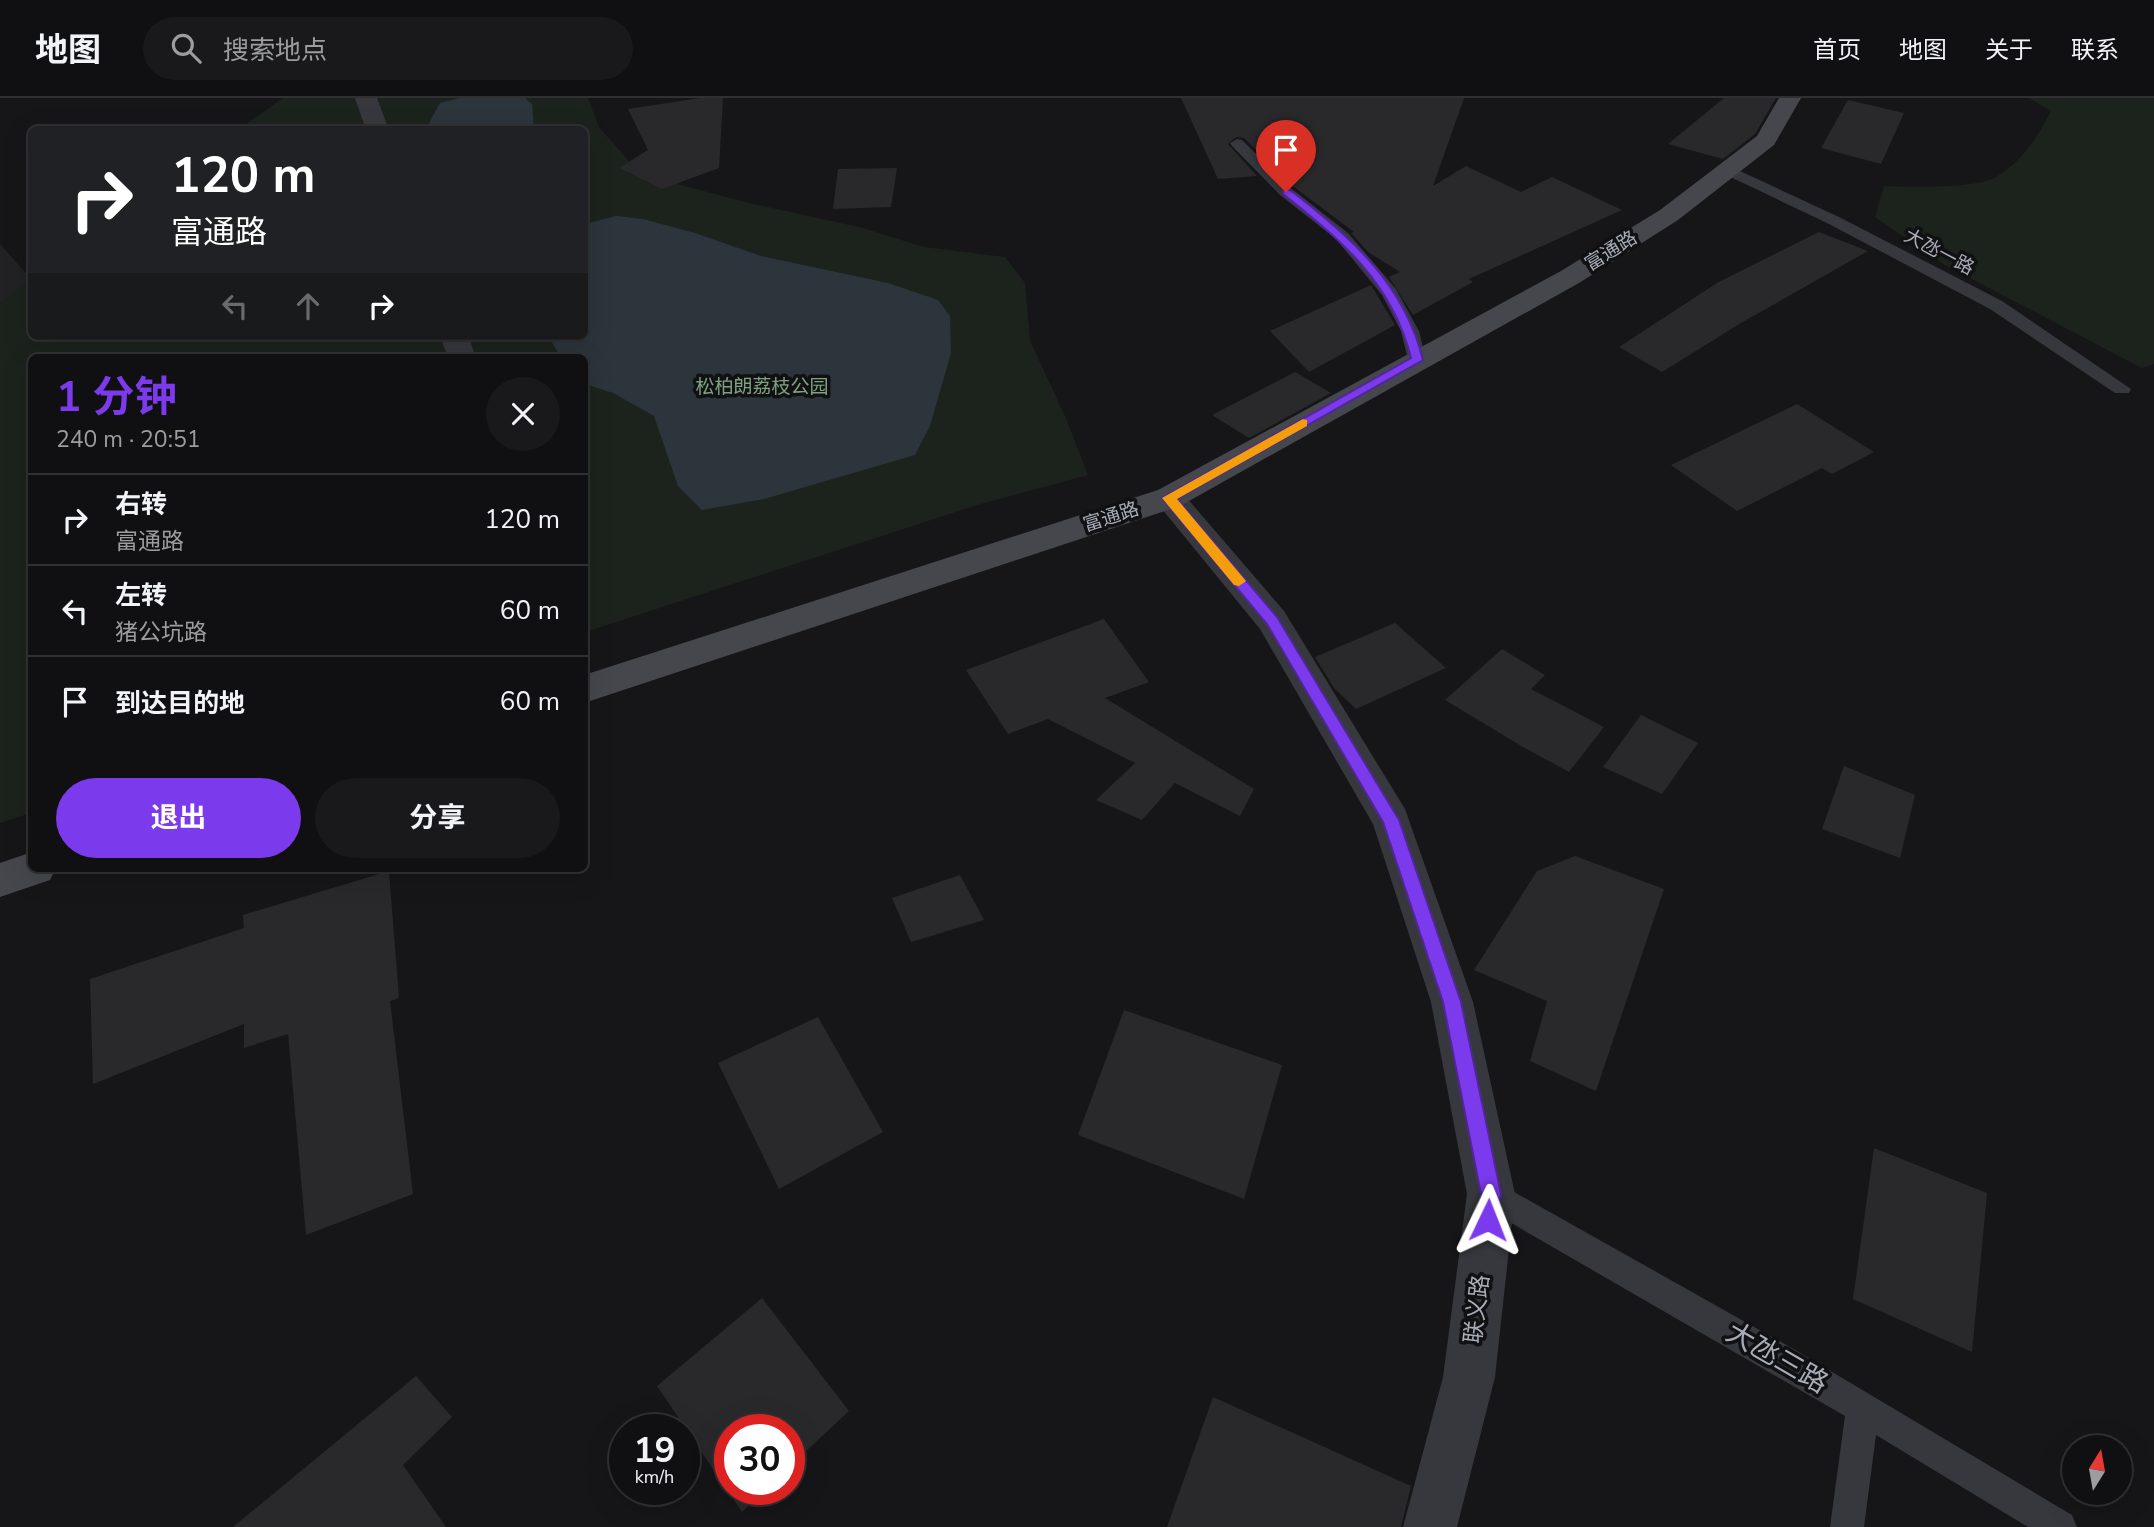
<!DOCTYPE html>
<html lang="zh">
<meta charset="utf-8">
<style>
body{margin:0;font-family:"Nunito Sans","Noto Sans SC",sans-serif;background:#19191b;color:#f1f3f6;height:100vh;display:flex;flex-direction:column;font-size:26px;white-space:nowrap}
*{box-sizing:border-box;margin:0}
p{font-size:23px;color:#9c9d9f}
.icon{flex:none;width:38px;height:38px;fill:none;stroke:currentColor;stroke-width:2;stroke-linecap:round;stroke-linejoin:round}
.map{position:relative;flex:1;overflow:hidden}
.details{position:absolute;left:28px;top:256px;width:560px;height:518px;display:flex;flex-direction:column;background:#101012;border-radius:10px;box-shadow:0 7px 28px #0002,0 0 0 2px #303032}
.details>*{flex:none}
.guide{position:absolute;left:28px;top:28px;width:560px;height:214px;border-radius:10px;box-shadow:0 7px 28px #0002,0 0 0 2px #303032;background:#202124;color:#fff;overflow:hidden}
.needle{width:46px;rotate:11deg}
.buttons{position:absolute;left:2062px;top:1337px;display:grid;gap:14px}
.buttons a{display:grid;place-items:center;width:70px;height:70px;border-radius:50%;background:#101012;box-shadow:0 7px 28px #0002,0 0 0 2px #303032;font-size:35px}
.speed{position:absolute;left:609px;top:1316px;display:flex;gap:14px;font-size:35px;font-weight:700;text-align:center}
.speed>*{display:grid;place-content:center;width:91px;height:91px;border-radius:50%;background:#101012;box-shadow:0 7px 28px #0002,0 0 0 2px #303032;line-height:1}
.speed small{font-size:18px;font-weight:400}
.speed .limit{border:10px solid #d22;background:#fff;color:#111}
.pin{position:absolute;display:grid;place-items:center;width:60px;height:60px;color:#fff;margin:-72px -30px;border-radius:50% 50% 50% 0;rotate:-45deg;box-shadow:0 0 7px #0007}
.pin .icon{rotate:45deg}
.me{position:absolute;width:77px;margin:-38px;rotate:2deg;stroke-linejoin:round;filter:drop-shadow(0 0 5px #0008)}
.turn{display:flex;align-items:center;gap:24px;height:147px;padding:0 28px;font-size:32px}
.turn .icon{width:91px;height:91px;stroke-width:2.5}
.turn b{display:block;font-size:49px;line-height:60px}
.lanes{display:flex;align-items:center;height:66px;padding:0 28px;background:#0003;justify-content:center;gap:35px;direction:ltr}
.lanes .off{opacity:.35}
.round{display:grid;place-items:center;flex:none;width:74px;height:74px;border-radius:37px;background:#19191b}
.head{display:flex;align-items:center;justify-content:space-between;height:119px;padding:0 28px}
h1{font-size:42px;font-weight:700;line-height:52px;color:#7c3aed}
.button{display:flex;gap:14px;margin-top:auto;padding:14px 28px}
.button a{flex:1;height:80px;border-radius:42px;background:#7c3aed;color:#fff;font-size:28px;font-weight:700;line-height:80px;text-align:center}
.button a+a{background:#19191b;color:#f1f3f6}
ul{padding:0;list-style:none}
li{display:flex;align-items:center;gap:21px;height:91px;padding:0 28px;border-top:2px solid #303032}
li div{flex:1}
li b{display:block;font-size:26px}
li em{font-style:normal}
header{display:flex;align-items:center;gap:42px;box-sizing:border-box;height:98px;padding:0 35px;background:#101012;border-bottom:2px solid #303032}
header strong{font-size:33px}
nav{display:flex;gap:38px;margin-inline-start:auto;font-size:24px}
.search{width:490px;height:63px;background:#19191b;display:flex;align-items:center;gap:18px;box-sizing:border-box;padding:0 24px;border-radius:38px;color:#9c9d9f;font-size:26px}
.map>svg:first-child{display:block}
.built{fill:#222225}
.green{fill:#1c231d}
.water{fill:#2c353c}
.building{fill:#29292c}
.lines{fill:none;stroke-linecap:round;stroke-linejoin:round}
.lane{fill:#37383d;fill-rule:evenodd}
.street{fill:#37383d;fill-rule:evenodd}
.secondary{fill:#45474d;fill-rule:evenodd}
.route{fill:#7c3aed;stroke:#51269a;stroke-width:2}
.slow{fill:#f59e0b}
.labels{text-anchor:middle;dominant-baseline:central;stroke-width:7;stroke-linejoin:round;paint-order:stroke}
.far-street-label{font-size:19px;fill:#a8adb8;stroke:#111113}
.far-park-label{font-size:19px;fill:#7fa381;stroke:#111113}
.street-label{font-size:23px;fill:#a8adb8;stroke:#111113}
.near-street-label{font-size:28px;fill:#a8adb8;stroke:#111113}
</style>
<header>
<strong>地图</strong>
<div class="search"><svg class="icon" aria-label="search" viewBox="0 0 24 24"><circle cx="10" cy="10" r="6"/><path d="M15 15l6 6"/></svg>搜索地点</div>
<nav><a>首页</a><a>地图</a><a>关于</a><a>联系</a></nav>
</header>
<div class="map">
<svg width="2154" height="1429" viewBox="0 0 2154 1429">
<rect width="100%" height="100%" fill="#161618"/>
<!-- built -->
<polygon class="built" points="0,146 32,182 0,205"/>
<!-- green -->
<g class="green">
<polygon points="283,0 588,0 599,29 640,76 745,104 863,130 924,149 1005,159 1025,185 1030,243 1065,318 1088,377 977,407 585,534 584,259 32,259 31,715 0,725 0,205 31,182 32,238 584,238 584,32 239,31"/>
<path d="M2029,0H2154V266L2142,270L1945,167L1875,119L1884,88C1908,89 1977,91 1996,79C2022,63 2038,39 2051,13Z"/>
</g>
<!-- water -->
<g class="water">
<polygon points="459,0 525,0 532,6 534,31 430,31 429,25 440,5"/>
<polygon points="616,118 643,121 695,135 761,158 888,185 938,202 950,218 951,255 930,328 915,357 764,401 702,412 678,388 654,318 613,295 585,286 584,259 561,259 548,238 584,238 585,126"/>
</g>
<!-- building -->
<g class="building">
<polygon points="700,0 723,0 719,70 662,91 619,70 648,52 628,11"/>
<polygon points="1181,0 1464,0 1433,88 1466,68 1521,94 1552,79 1622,112 1469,181 1473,184 1413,217 1389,179 1400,174 1368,154 1351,135 1354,134 1294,89 1244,40 1236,39 1228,46 1257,78 1218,81"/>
<polygon points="1724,0 1776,0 1755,36 1723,61 1668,46"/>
<polygon points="1848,2 1904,15 1881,66 1821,50"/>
<polygon points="897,70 891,109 833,111 838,71"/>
<polygon points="1819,134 1868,153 1741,225 1662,274 1619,249 1717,185"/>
<polygon points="1371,187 1395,227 1309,274 1270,233"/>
<polygon points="1295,274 1331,295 1249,340 1212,317"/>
<polygon points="1797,306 1874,354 1832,376 1822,370 1737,413 1671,367"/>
<polygon points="1104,521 1149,584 1105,600 1254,691 1240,718 1175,685 1142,722 1096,702 1135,665 1048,621 1008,636 966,572"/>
<polygon points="1395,525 1446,570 1356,611 1334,590 1315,559"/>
<polygon points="1502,551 1545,577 1531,591 1604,629 1569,674 1523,649 1445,602"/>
<polygon points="1641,617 1698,645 1662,696 1603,669"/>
<polygon points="1844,668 1915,697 1900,760 1822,731"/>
<polygon points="1575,758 1664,791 1596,993 1530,963 1547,903 1474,872 1537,773"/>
<polygon points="389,773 399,900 390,903 413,1096 306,1137 288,936 244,950 244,926 93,986 90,881 244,830 243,817"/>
<polygon points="960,777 984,822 911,844 892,800"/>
<polygon points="1124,912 1282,967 1244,1101 1078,1037"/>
<polygon points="818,919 883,1034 779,1091 718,965"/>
<polygon points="1874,1050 1987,1095 1972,1254 1853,1201"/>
<polygon points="762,1200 849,1313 789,1369 789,1332 730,1332 730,1391 766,1391 742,1414 657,1288"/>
<polygon points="416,1278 452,1319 403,1367 446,1429 233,1429"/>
<polygon points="1213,1299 1411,1388 1401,1429 1167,1429"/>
</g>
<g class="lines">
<!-- lane -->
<g class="lane">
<polygon points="1237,41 1242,42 1292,91 1348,135 1396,191 1419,233 1426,262 1423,266 1411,266 1408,262 1401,233 1382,197 1336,141 1280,97 1232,48 1230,45"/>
<polygon points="1727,67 1839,119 2002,203 2131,291 2129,295 2115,295 1990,211 1827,125 1722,75 1719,72"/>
<polygon points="1491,1081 1797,1253 2072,1417 2077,1429 2028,1429 1876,1337 1864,1429 1830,1429 1845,1318 1480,1107 1476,1096 1480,1085"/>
</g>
<!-- street -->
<g class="street">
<polygon points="355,0 377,0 389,32 366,32"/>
<polygon points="440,238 468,238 476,259 448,259"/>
<polygon points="1169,389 1180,392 1284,513 1405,711 1473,904 1515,1096 1495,1279 1457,1429 1403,1429 1443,1279 1467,1096 1431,904 1373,726 1260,531 1153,400 1158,392"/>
</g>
<!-- secondary -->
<g class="secondary">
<polygon points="1779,0 1801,0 1774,47 1678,122 1579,185 1180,408 584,605 584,577 1158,392 1561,173 1660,112 1757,38"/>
<polygon points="32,754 32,770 56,770 50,782 0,799 0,765"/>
</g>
</g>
<!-- route -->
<path class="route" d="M1283,92H1290C1350,138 1404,185 1423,262L1177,401L1277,519L1399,722L1461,904L1501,1096L1495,1129L1488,1132L1481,1129L1478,1122L1481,1096L1443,904L1383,724L1267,526L1162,400L1411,260C1393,186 1341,141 1283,96Z"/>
<!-- slow -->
<polygon class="slow" points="1303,321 1307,322 1307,328 1177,401 1246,483 1239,488 1234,487 1162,400"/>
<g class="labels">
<!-- far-street labels -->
<g class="far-street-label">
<text transform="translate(1611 153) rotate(-32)">富通路</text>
<text transform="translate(1939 154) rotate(28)">大氹一路</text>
<text transform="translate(1111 419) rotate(-18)">富通路</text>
</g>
<!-- far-park labels -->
<g class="far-park-label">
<text x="762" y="289">松柏朗荔枝公园</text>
</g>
<!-- street labels -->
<g class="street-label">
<text transform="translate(1477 1211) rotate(-83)">联义路</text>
</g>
<!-- near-street labels -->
<g class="near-street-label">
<text transform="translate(1777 1260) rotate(30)">大氹三路</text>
</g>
</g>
</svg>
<div class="buttons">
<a><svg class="needle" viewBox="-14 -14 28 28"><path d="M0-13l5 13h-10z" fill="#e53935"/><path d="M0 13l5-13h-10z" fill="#9c9d9f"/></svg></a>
</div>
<div class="speed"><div>19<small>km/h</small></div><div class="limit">30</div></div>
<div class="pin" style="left:1286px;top:94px;background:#d93025"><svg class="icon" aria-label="arrive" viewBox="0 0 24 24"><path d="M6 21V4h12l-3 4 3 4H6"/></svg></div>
<svg class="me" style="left:1488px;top:1122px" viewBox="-20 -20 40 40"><path d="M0-17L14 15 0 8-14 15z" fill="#7c3aed" stroke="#fff" stroke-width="4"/></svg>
<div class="guide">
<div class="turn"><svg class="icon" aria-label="right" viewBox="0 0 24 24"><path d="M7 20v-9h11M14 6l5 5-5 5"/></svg><div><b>120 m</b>富通路</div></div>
<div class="lanes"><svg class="icon off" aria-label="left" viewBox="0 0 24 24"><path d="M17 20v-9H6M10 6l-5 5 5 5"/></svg><svg class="icon off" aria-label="ahead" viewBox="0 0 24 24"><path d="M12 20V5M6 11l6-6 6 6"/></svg><svg class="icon" aria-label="right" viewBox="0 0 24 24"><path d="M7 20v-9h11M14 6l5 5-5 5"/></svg></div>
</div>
<section class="details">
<div class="head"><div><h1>1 分钟</h1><p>240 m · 20:51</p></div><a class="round"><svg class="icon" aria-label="close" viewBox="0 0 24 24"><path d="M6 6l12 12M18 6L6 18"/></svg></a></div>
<ul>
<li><svg class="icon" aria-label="right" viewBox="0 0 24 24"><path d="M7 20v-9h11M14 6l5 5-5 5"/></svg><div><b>右转</b><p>富通路</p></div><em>120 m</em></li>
<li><svg class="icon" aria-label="left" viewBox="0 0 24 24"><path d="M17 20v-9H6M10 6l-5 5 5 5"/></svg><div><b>左转</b><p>猪公坑路</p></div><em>60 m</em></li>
<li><svg class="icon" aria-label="arrive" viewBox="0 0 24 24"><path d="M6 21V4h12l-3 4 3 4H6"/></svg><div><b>到达目的地</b></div><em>60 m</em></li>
</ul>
<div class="button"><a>退出</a><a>分享</a></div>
</section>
</div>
